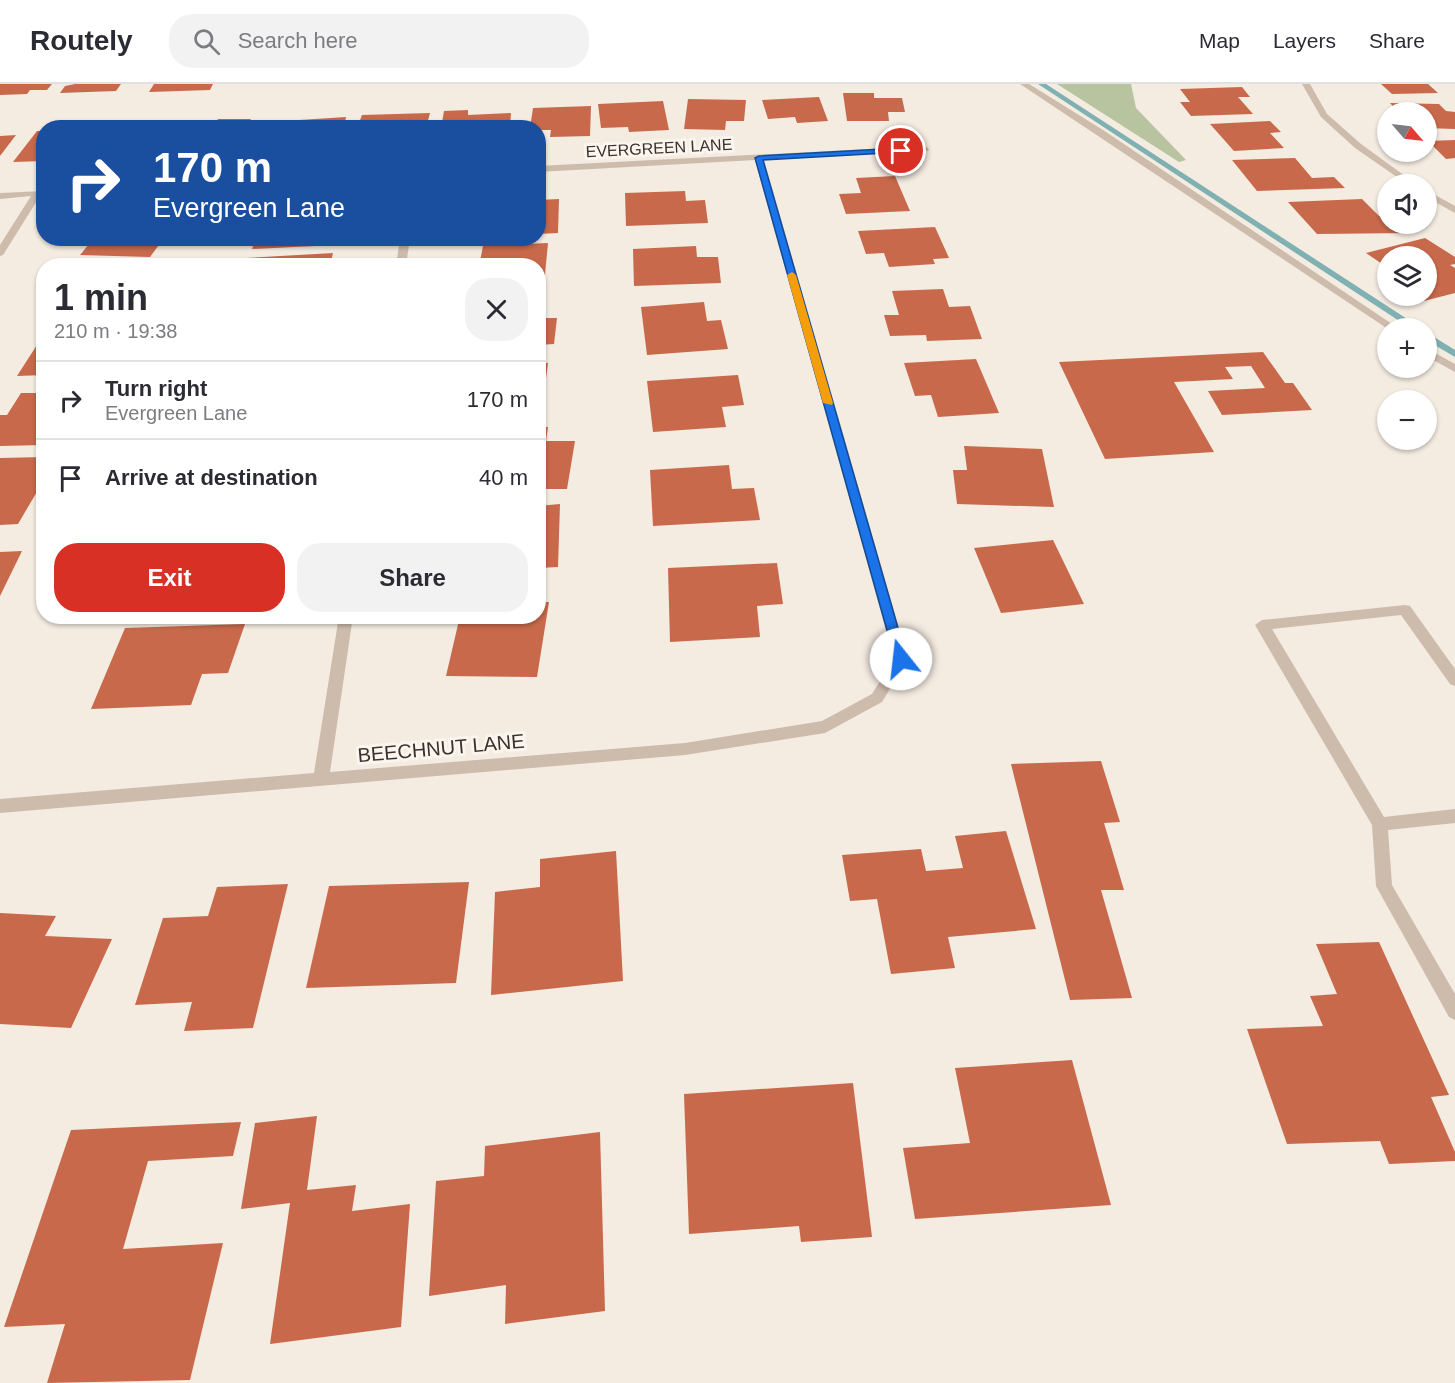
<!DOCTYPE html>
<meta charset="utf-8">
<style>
body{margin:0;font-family:Helvetica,sans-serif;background:#f2f2f3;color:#2b2b33;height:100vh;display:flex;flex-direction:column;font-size:22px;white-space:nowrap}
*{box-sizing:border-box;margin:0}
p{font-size:20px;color:#7c7c81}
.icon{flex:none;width:33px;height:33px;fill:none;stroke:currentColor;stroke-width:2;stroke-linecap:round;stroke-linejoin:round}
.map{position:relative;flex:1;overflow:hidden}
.details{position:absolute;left:36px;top:174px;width:510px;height:366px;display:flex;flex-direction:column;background:#fff;border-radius:24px;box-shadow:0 2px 4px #0004}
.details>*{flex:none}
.guide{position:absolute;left:36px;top:36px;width:510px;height:126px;border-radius:24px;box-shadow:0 2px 4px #0004;background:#1a4fa0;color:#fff;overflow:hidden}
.needle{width:39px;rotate:118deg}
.controls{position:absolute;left:1377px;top:18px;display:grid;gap:12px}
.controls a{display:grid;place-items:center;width:60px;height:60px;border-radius:50%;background:#fff;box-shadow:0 2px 4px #0004;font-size:30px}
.pin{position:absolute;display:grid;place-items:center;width:51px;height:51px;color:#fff;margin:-26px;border:3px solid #fff;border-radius:50%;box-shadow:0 2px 6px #0007}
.me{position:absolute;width:66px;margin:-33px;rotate:344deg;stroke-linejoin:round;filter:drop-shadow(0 0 4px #0008)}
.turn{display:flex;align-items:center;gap:21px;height:126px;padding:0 18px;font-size:27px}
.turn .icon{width:78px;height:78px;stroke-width:2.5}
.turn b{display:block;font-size:42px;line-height:51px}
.round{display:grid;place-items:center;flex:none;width:63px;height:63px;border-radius:24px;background:#f2f2f3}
.headline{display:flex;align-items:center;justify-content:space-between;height:102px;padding:0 18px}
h1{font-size:36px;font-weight:700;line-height:45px}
.cta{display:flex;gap:12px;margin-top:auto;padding:12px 18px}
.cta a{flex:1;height:69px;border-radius:24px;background:#d93025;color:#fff;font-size:24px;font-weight:700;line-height:69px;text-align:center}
.cta a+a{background:#f2f2f3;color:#2b2b33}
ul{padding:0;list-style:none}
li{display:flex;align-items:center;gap:18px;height:78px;padding:0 18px;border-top:2px solid #e1e1e2}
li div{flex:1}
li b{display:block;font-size:22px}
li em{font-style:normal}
header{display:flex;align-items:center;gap:36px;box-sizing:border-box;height:84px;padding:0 30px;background:#fff;border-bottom:2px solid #e1e1e2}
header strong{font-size:28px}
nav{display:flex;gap:33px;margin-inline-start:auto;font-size:21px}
.search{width:420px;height:54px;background:#f2f2f3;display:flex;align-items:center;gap:15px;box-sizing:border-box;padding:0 21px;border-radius:24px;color:#7c7c81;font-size:22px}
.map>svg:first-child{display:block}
.green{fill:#b8c4a0}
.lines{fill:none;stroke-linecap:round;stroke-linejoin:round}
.stream{fill:#7fb0b2;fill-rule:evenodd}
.building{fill:#c8694b}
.service{fill:#cdbbac;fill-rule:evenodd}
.minor{fill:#cdbbac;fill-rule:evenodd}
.route{fill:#1a73e8;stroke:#114b97;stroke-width:1.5}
.slow{fill:#f59e0b}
.labels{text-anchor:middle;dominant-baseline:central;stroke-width:6;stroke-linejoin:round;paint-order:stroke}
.far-street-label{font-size:16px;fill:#3b302b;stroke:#fbf5ee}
.street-label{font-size:20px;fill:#3b302b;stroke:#fbf5ee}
</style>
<header>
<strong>Routely</strong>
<div class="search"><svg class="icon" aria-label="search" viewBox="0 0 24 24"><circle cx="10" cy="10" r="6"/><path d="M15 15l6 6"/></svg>Search here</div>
<nav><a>Map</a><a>Layers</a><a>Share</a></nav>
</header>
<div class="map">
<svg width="1455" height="1299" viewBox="0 0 1455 1299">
<rect width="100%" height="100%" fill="#f4ebe1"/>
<!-- green -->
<polygon class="green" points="1057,0 1131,0 1136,24 1186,76 1179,78"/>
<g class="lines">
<!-- stream -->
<g class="stream">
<polygon points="1038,0 1046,0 1421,244 1410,244"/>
<polygon points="1426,248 1455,266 1455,273 1426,256"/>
</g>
</g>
<!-- building -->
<g class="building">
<polygon points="0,0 52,0 47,6 30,6 27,10 0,11"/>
<polygon points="75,0 121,0 116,7 60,9 65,2"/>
<polygon points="154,0 213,0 210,6 149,8"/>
<polygon points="1381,0 1428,0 1438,9 1392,10"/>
<polygon points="1242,3 1250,13 1238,13 1253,30 1191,32 1180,18 1190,18 1180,5"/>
<polygon points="843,9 874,9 874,14 902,14 905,28 888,28 889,37 847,37"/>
<polygon points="819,13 828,37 797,39 795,33 768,35 762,16"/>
<polygon points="688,15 746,16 744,37 726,37 725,46 684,45"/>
<polygon points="663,17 669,46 629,48 628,43 601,44 598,20"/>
<polygon points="1390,19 1439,20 1446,27 1455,28 1455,45 1426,44 1426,28 1398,28"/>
<polygon points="591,22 590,52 550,53 551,46 538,46 538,44 530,44 533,24"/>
<polygon points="468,26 468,31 511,29 510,44 441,44 444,27"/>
<polygon points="430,29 426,44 357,44 362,31"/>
<polygon points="346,33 344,44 283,44 284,37"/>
<polygon points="218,35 251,35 248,40 271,39 268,44 213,44"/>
<polygon points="195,37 192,44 164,44 167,38"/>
<polygon points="1270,37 1281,48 1270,49 1284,64 1234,67 1210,40"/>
<polygon points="37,47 44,47 44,77 13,78"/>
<polygon points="16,51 0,72 0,52"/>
<polygon points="1455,56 1455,74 1446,75 1428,57"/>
<polygon points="1295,74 1312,94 1334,93 1345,104 1257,107 1232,76"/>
<polygon points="895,92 910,127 846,130 839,110 861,109 856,94"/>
<polygon points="685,107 686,117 705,116 708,139 626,142 625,109"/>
<polygon points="559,115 558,149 538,150 538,116"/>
<polygon points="1362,115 1379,132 1388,132 1388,140 1401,140 1410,149 1317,150 1288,118"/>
<polygon points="935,143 949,174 933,175 935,180 889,183 884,169 866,170 858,147"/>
<polygon points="94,154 164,154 150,173 80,171"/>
<polygon points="256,154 338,154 336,161 252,165"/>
<polygon points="1425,154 1455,173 1455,180 1450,181 1455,184 1455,209 1420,218 1410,212 1426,212 1426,172 1388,172 1388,184 1366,169"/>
<polygon points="548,159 544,201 538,201 538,182 479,182 483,162"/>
<polygon points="696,162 697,173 718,173 721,199 634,202 633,165"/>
<polygon points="333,169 330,182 244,182 246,174"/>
<polygon points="943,205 949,223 970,222 982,255 927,257 926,251 890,252 884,231 899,231 892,207"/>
<polygon points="704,218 707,237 721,236 728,265 647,271 641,223"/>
<polygon points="538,234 557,234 554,260 538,261"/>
<polygon points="44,250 44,291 17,292"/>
<polygon points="1263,268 1285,299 1293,299 1312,326 1222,331 1208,307 1265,304 1251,282 1225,283 1233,295 1174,298 1214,368 1105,375 1059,278"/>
<polygon points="976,275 999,329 938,333 931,311 915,312 904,279"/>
<polygon points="538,279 548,279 542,326 538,326"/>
<polygon points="738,291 744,321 722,323 726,343 653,348 647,297"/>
<polygon points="21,309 44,309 44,361 0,362 0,331 7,331"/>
<polygon points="538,343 548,343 546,357 575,357 567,405 538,405"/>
<polygon points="964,362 1042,365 1054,423 957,420 953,386 967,386"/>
<polygon points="44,373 44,406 38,406 18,440 0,441 0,374"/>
<polygon points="729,381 732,405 754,404 760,436 653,442 650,386"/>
<polygon points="560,420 558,483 538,484 538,422"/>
<polygon points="1053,456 1084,520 1001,529 974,464"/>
<polygon points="22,467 0,512 0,468"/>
<polygon points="777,479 783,520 757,522 760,553 670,558 668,484"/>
<polygon points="538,518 549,518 537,593 446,592 460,532 538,532"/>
<polygon points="245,540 228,589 202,590 191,621 91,625 125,544"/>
<polygon points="1101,677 1120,738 1104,739 1124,806 1101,806 1132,914 1070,916 1011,680"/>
<polygon points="1006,747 1036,845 948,853 955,884 891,890 877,815 850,817 842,771 921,765 926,787 963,784 955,752"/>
<polygon points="616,767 623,897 491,911 495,808 540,803 540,775"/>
<polygon points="469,798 456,899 306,904 329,802"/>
<polygon points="288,800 253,944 184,947 192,918 135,921 163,834 208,832 217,803"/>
<polygon points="0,829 56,832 45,852 112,855 71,944 0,940"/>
<polygon points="1379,858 1449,1011 1431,1013 1455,1068 1455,1077 1389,1080 1380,1057 1287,1060 1247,945 1323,942 1310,912 1337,910 1316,860"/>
<polygon points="1072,976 1111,1121 915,1135 903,1064 970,1059 955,984"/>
<polygon points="853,999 872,1153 801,1158 799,1142 689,1150 684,1010"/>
<polygon points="317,1032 307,1106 356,1101 352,1127 410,1120 401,1243 270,1260 290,1119 241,1125 255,1039"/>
<polygon points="241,1038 233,1072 148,1077 123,1165 223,1159 190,1296 47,1299 65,1240 4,1243 71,1046"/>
<polygon points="600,1048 605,1227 505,1240 506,1201 429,1212 436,1097 484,1092 485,1062"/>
</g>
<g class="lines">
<!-- service -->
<g class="service">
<polygon points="1020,0 1029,0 1103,46 1398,244 1388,245"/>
<polygon points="1426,264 1455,280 1455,288 1426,272"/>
<polygon points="1405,521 1410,522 1455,585 1455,602 1450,600 1401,531 1272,545 1384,733 1455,725 1455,739 1388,746 1392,801 1455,910 1455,936 1449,933 1376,802 1372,741 1255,541 1262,536"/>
</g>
<!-- minor -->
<g class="minor">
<polygon points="1302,0 1310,0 1327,30 1361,60 1416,100 1407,100 1355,64 1321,33"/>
<polygon points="925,62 929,65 928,67 764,76 908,575 882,618 825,649 685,671 0,729 0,715 314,689 339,532 353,532 330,688 685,659 822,637 872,610 894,575 755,76 538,88 538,82"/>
<polygon points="1426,106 1455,122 1455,129 1426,113"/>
<polygon points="44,107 44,111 40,112 3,171 0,172 0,161 31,112 0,115 0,109"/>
<polygon points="400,154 410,154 406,182 396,182"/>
</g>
</g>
<!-- route -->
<polygon class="route" points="901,64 905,67 904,68 763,76 907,575 901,580 895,575 755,74 759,72"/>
<!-- slow -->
<polygon class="slow" points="792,188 796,191 833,319 832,321 823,319 787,191"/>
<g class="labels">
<!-- far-street labels -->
<g class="far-street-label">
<text transform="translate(659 64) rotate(-3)">EVERGREEN LANE</text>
</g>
<!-- street labels -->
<g class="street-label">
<text transform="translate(441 664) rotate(-5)">BEECHNUT LANE</text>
</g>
</g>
</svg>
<div class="controls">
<a><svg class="needle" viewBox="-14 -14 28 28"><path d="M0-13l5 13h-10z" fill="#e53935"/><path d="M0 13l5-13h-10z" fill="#7c7c81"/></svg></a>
<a><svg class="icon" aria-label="sound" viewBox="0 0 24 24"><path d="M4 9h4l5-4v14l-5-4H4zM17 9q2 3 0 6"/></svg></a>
<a><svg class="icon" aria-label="layers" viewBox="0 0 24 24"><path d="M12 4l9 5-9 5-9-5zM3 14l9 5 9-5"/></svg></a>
<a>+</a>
<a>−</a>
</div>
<div class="pin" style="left:901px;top:67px;background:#d93025"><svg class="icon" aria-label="arrive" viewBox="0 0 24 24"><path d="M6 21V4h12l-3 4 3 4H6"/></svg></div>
<svg class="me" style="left:901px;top:575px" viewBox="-20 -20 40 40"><circle r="19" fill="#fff"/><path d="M0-13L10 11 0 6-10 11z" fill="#1a73e8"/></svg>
<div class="guide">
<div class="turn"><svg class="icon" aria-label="right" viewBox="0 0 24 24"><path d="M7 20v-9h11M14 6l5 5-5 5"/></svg><div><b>170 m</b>Evergreen Lane</div></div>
</div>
<section class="details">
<div class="headline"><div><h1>1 min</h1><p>210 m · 19:38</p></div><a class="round"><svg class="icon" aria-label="close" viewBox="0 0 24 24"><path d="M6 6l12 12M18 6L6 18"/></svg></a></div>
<ul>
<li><svg class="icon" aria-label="right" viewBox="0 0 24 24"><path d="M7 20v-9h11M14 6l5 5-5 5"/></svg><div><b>Turn right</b><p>Evergreen Lane</p></div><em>170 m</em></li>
<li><svg class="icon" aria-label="arrive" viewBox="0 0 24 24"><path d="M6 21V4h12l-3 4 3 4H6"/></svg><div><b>Arrive at destination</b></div><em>40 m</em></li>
</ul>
<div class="cta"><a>Exit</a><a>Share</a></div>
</section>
</div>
